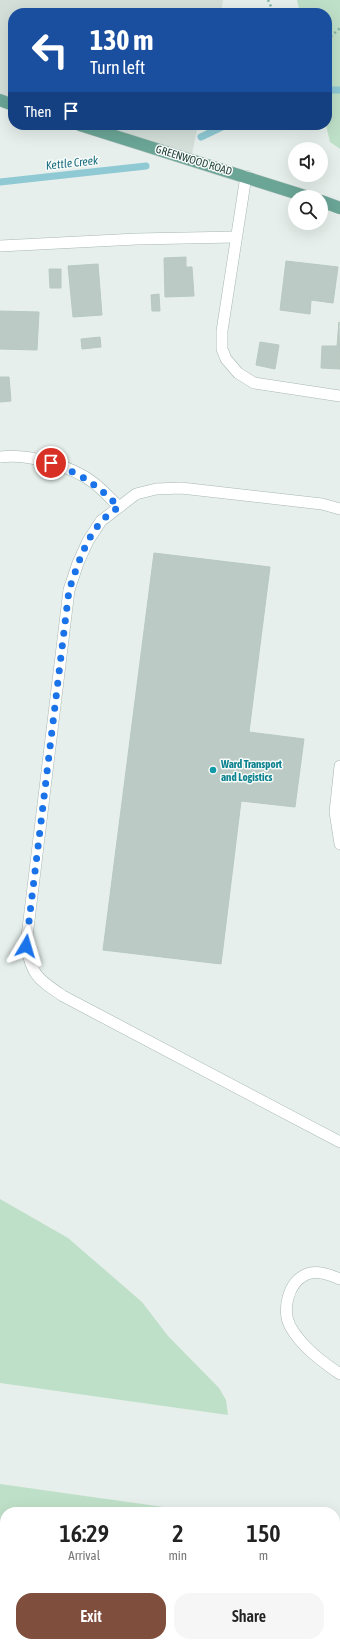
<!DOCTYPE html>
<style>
body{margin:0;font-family:"Asap Condensed",sans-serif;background:#f6f6f6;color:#222;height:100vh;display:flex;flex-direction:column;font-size:15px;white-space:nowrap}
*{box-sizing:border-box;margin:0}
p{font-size:13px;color:#767676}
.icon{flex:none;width:22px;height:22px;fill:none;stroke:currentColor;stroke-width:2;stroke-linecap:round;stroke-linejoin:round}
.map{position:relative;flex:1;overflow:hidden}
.side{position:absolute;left:0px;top:1507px;width:340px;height:140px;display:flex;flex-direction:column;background:#fff;border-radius:16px 16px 0 0;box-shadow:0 4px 16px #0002}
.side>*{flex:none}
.top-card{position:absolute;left:8px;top:8px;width:324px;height:122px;border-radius:16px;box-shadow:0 4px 16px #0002;background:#1a4fa0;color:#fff;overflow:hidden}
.controls{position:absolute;left:288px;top:142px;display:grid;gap:8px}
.controls a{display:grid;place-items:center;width:40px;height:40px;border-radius:50%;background:#fff;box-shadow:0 4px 16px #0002;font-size:20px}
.pin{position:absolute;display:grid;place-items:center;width:34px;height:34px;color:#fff;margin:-17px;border:2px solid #fff;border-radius:50%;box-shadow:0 1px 4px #0007}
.me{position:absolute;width:44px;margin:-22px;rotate:7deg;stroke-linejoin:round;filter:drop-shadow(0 0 3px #0008)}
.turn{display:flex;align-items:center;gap:14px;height:84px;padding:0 16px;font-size:18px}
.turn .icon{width:52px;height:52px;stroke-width:2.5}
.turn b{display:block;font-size:28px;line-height:34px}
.then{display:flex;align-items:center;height:38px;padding:0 16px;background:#0003;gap:8px;font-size:15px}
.eta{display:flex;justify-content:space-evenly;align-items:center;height:68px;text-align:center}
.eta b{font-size:24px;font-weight:600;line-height:28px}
.action{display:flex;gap:8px;margin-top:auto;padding:8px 16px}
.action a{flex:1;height:46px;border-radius:16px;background:#804e3d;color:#fff;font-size:16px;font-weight:600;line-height:46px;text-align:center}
.action a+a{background:#f6f6f6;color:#222}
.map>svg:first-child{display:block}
.built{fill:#d4dfda}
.green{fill:#bfe0c8}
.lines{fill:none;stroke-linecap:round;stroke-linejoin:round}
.stream{stroke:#8ec9d4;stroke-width:7}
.building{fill:#bbcac4;stroke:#b8c9c2}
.lane-casing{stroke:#a8b8b2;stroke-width:12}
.primary-casing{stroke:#c2cac8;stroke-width:13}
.path{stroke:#86b3a5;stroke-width:2.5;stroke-dasharray:2 3;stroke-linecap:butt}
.lane{stroke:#fff;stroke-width:11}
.primary{stroke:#6aa596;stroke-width:12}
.route{stroke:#1a73e8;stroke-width:7;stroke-dasharray:0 12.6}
.culture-dot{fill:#0f9aa8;stroke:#f7fbf9;stroke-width:1.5}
.labels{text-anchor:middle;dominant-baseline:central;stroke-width:3;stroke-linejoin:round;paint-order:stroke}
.street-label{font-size:11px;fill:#24423a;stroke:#f7fbf9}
.culture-label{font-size:11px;font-weight:bold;fill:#0d838f;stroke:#f7fbf9;text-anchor:start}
.water-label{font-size:12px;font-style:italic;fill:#1c6f80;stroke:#f7fbf9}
</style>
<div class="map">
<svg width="340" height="1647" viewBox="0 0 340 1647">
<rect width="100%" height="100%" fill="#e6efeb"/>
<!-- built -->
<g class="built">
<polygon points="0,0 223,0 221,13 13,13 13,105 0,100"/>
<polygon points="74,125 198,125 190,163"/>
</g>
<!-- green -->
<g class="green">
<polygon points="297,0 340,0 340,149 330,142 326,125 327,13 300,13"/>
<polygon points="0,1199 68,1238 142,1302 168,1336 219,1388 226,1400 228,1415 0,1383"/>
<polygon points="0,1484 199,1512 5,1512 5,1642 335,1642 335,1531 340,1532 340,1647 0,1647"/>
</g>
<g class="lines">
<!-- stream -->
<g class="stream">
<polyline points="327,90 340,90"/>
<polyline points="201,137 226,125"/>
<polyline points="0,182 146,166"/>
</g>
</g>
<!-- building -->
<g class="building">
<polygon points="186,257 186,267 192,267 194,296 165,297 164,258"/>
<polygon points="286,261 338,267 333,303 311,300 310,314 280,310"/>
<polygon points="98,264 102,315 73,317 68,266"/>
<polygon points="49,269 61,269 61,288 50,288"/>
<polygon points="159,294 160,311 152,311 151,295"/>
<polygon points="0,311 39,312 37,350 0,349"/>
<polygon points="339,322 340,369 321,368 322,346 337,346"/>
<polygon points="100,337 101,347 82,349 81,339"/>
<polygon points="260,342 279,345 275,369 256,365"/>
<polygon points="0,377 9,377 11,401 0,402"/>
<polygon points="154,553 270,567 249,732 304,739 295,807 241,801 221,964 103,950"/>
</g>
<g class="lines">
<defs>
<g id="lane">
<polyline points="246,176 222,331 222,349 226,359 238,373 254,383 340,396"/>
<polyline points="0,246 137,239 236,237"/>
<path d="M0,457C28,453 72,466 94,483C103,490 111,499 119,507"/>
<path d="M340,509L322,504L181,488L156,489L136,494L101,521L88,541L78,563L69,590L26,945C32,976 38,979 63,996L340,1142"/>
<polyline points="340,766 335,812 340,844"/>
<path d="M340,1279C330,1275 316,1269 305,1275C288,1283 282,1310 290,1326C301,1346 321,1361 340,1374"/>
</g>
<g id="primary">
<polyline points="0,100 13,105"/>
<polyline points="80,125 308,197"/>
<polyline points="321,201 340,208"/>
</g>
</defs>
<!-- lane casing -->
<use href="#lane" class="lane-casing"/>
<!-- primary casing -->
<use href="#primary" class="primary-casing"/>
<!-- path -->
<g class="path">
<polyline points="268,0 274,13"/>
<polyline points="327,40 340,28"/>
</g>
<!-- lane -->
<use href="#lane" class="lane"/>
<!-- primary -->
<use href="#primary" class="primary"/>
</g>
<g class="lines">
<!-- route -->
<path class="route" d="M26,946L69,590C77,567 85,539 102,521C107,515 113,511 119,507C96,484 81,474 51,463"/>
</g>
<!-- markers -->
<circle class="culture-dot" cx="213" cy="770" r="4"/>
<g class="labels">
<!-- street labels -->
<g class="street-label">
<text transform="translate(194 160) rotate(17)">GREENWOOD ROAD</text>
</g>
<!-- culture labels -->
<g class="culture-label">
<text x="221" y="764">Ward Transport<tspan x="221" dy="13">and Logistics</tspan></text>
</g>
<!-- water labels -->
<g class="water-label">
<text transform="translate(72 163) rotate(-6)">Kettle Creek</text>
</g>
</g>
</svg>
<div class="controls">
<a><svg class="icon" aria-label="sound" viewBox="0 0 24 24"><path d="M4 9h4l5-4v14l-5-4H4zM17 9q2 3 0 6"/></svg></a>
<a><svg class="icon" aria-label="search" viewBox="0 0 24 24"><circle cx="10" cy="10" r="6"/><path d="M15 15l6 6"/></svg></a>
</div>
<div class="pin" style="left:51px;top:463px;background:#d93025"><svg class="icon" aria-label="arrive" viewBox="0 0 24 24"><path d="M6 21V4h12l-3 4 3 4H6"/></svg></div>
<svg class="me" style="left:26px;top:946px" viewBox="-20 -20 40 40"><path d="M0-17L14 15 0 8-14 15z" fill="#1a73e8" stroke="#fff" stroke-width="4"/></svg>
<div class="top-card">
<div class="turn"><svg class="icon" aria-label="left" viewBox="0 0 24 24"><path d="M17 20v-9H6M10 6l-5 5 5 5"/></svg><div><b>130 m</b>Turn left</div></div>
<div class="then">Then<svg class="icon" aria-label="arrive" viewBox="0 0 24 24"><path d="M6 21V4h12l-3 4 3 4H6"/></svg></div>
</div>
<section class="side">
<div class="eta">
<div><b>16:29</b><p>Arrival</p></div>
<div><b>2</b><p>min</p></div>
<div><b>150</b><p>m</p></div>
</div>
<div class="action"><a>Exit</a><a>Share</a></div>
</section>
</div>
